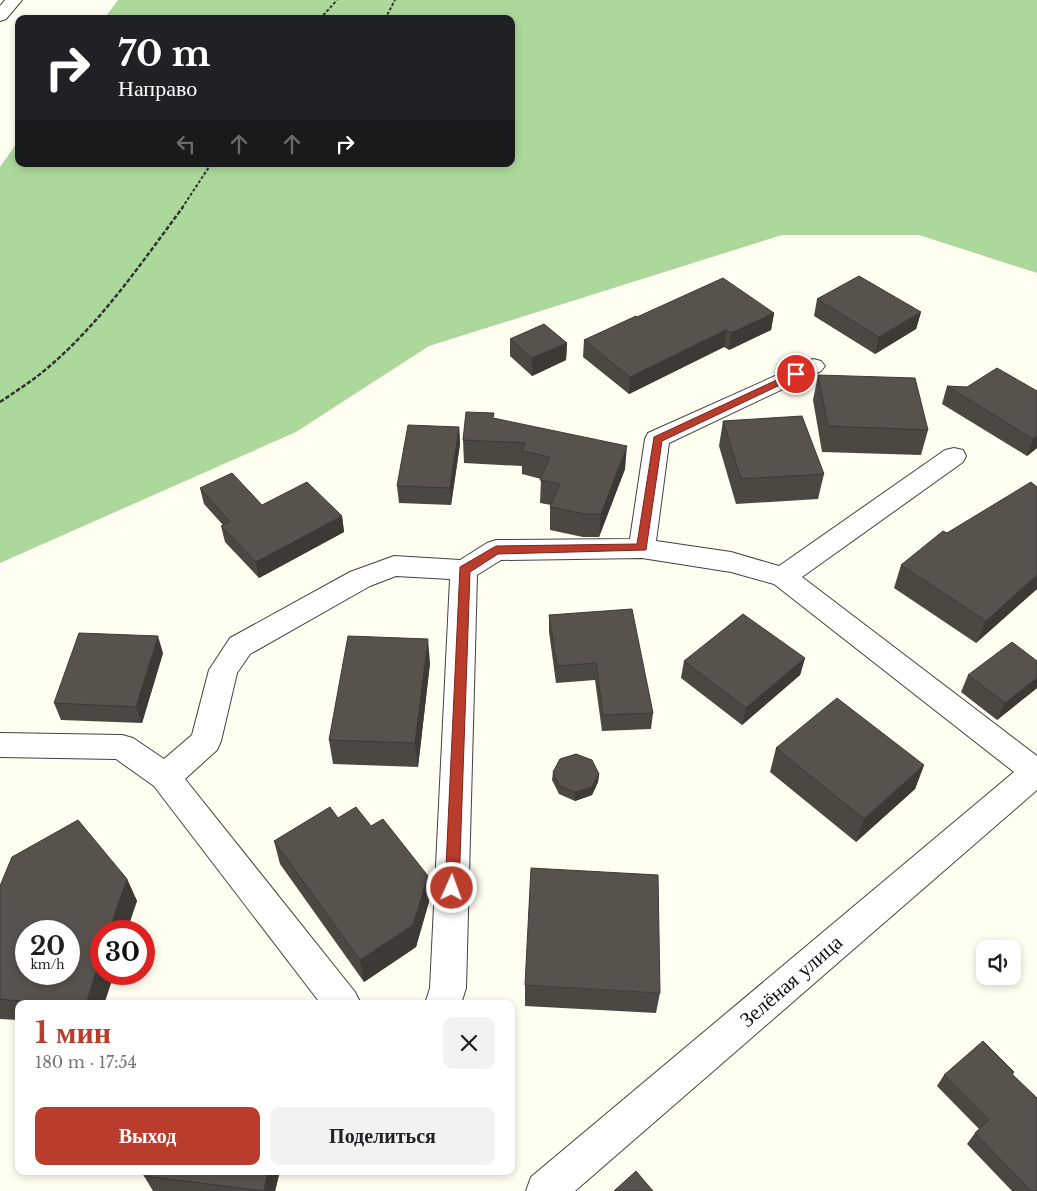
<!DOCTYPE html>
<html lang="ru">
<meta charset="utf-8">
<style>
body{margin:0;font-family:"Libre Baskerville",serif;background:#f2f2f2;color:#202124;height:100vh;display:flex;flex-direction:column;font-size:19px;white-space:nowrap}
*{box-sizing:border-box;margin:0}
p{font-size:16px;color:#757577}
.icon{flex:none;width:28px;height:28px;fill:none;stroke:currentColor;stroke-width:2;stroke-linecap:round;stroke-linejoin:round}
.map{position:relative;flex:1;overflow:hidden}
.panel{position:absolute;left:15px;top:1000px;width:500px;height:175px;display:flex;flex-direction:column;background:#fff;border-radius:10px;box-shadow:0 2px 8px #0003}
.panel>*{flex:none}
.guide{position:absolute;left:15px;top:15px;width:500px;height:152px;border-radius:10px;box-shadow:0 2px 8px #0003;background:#202124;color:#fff;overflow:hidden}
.controls{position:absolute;left:976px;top:940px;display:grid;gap:10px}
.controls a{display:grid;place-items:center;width:45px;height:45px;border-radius:10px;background:#fff;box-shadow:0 2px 8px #0003;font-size:25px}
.speed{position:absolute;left:15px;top:920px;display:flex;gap:10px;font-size:25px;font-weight:700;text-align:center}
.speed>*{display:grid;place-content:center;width:65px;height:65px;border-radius:50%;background:#fff;box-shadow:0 2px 8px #0003;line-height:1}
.speed small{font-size:12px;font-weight:400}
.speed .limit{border:8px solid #d22;background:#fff;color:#111}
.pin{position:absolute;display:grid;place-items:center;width:42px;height:42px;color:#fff;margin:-21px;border:2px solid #fff;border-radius:50%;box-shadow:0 1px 5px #0007}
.me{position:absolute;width:55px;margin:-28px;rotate:2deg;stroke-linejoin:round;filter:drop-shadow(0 0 4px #0008)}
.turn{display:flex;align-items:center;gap:18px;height:105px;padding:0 20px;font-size:22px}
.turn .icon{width:65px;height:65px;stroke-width:2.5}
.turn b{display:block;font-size:35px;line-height:42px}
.lanes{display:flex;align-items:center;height:48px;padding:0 20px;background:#0003;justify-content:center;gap:25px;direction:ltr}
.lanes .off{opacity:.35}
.round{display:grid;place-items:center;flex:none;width:52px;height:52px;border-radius:10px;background:#f2f2f2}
.head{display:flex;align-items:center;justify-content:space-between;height:85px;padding:0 20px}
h1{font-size:30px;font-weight:800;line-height:38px;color:#ba3c2c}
.primary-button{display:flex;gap:10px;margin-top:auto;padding:10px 20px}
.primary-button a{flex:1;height:58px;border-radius:10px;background:#ba3c2c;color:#fff;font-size:20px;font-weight:800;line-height:58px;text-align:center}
.primary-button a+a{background:#f2f2f2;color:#202124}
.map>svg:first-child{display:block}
.forest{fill:#add89c}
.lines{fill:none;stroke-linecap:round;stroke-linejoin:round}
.minor-casing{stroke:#424242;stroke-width:2}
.path-far1{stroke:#313131;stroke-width:2;stroke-dasharray:3 2;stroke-linecap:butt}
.path{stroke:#313131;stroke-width:2.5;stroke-dasharray:4.5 2;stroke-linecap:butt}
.minor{fill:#fff;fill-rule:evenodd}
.wall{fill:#4b4741}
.shaded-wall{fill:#3d3935}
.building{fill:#57524c;stroke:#3d3935;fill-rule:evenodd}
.route{fill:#ba3c2c;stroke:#79271d}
.labels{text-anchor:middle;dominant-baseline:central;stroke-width:5;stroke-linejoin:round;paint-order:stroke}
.near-street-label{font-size:21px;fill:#0f0f0f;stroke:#fff}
</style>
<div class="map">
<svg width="1037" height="1191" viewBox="0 0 1037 1191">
<rect width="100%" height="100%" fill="#fefef1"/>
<!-- forest -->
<polygon class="forest" points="118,0 1037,0 1037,273 919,235 782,235 429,346 296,432 0,563 0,167 19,140 19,164 511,164 511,19 104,19"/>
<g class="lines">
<defs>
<g id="minor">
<polygon points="5,0 22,0 6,19 0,21 0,6"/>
<polygon points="813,359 821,361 825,366 821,371 669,443 656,541 731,552 779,566 945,450 954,448 963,450 966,456 963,462 802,577 1037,756 1037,790 575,1191 526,1191 531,1177 1014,772 774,584 731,572 642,558 501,560 477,575 466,988 461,1004 425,1004 430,988 450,579 396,576 370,586 250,654 237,673 221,741 217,750 185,779 355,992 361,1004 321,1004 154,786 116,759 0,757 0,733 122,735 133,738 164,759 192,735 209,670 230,638 350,572 394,556 460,560 487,543 496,540 630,539 645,439 648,433"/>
</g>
</defs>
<!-- minor casing -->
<use href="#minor" class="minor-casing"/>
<!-- path-far1 -->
<g class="path-far1">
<polyline points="320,19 337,0"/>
<polyline points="385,19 395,0"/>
<polyline points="182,208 211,164"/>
</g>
<!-- path -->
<path class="path" d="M0,402C12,394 24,386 35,378C94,333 139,266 183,207"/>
<!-- minor -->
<use href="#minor" class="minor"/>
</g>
<!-- wall -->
<g class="wall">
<polygon points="817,299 921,312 916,329 875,354 814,316"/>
<polygon points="774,313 771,330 729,350 724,347 629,394 583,357 584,340 637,317"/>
<polygon points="510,339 567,343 566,360 532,376 510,356"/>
<polygon points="818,375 928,430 921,455 822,452 813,400"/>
<polygon points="947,386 1037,391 1037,448 1027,456 942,404"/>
<polygon points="494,418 625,469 599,537 583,537 550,530 550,507 551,505 540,503 541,479 522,474 522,466 464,463 463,440"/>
<polygon points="723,421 824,474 818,499 736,504 719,446"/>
<polygon points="459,427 460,444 451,505 399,503 397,486"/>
<polygon points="1037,487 1037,589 976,643 894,588 901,565 947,533"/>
<polygon points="200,488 262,505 342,516 344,532 259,578 225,542 221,526 223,525 204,504"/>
<polygon points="549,615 653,713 651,729 602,731 595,680 556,683 549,632"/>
<polygon points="163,653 142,723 61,720 54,703"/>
<polygon points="805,658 800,675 742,725 681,678 684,661"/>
<polygon points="1037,661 1037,688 997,720 961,692 968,675"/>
<polygon points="430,663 418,767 333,764 329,740"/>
<polygon points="776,748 924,765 915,789 856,842 770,772"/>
<polygon points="553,772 599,774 598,782 592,795 575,801 559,794 552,780"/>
<polygon points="338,818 371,826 430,898 416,947 364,982 280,864 274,841"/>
<polygon points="127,879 137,901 101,974 114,974 104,1004 19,1004 19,1020 0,1019 0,886"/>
<polygon points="525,985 660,993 656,1013 525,1006"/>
<polygon points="1014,1072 1013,1074 1037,1191 1012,1191 967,1144 975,1133 979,1129 937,1086 944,1075"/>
<polygon points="145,1171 280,1171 275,1191 153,1191 144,1176"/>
</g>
<!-- shaded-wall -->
<g class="shaded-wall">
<polygon points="921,312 916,329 875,354 879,337"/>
<polygon points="774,313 771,330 729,350 731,333"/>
<polygon points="726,330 724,347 629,394 630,377"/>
<polygon points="567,343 566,360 532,376 532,358"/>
<polygon points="459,427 460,444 451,505 450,488"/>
<polygon points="1037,436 1037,448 1027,456 1033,439"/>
<polygon points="627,446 625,469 599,537 601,514"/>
<polygon points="342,516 344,532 259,578 256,562"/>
<polygon points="1037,575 1037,589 976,643 986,621"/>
<polygon points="158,636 163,653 142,723 136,707"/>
<polygon points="428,639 430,663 418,767 415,743"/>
<polygon points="805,658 800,675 742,725 746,708"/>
<polygon points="1037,678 1037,688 997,720 1005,703"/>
<polygon points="924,765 915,789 856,842 864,819"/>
<polygon points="599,774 598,782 592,795 575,801 575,792"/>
<polygon points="428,876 430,898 416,947 364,982 360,960"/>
<polygon points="127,879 137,901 127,931 109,931"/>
<polygon points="101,956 101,974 114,974 104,1004 86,1004"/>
<polygon points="268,1171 280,1171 275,1191 264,1191"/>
</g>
<!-- building -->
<g class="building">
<polygon points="859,276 921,312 879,337 817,299"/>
<polygon points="723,278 774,313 731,333 726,330 630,377 584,340 636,316 637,317"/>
<polygon points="544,324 567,343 532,358 510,339"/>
<polygon points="997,368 1037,391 1037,436 1033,439 947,386 967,387"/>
<polygon points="818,375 915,378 928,430 828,426"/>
<polygon points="466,412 494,413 493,418 627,446 601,514 584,514 550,507 560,484 540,480 550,457 522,451 525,443 463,440"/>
<polygon points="802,416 824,474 741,479 723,421"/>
<polygon points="408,425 459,427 450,488 397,486"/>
<polygon points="232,473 262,505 307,482 342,516 256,562 221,526 230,522 200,488"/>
<polygon points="1031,482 1037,487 1037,575 986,621 901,565 943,531 947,533"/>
<polygon points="632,609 653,713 603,715 596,663 557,666 549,615"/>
<polygon points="743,614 805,658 746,708 684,661"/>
<polygon points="79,633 158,636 136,707 54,703"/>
<polygon points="348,636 428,639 415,743 329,740"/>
<polygon points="1012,642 1037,661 1037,678 1005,703 968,675"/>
<polygon points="837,698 924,765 864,819 776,748"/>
<polygon points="576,754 592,760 599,774 592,787 575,792 559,786 553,772 560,759"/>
<polygon points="330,807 338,818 356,807 371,826 383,819 428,876 413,925 360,960 274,841"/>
<path d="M78,820L127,879L109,931H101V956L86,1004H49L0,999V886L12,857ZM26,931H69V974H26Z"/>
<polygon points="531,868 658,875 660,993 525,985"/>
<polygon points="983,1041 1014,1072 1012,1074 1037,1098 1037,1191 1031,1191 975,1133 989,1120 944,1075"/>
<polygon points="145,1171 268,1171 264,1191 144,1176"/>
<polygon points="636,1171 653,1191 614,1191"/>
</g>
<!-- route -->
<polygon class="route" points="796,371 801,374 799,376 662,441 646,550 498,554 470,572 459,888 457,892 452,894 447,892 445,888 460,567 496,546 637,544 654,437"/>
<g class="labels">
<!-- near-street labels -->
<g class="near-street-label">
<text transform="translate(791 981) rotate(-41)">Зелёная улица</text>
</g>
</g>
</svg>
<div class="controls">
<a><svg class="icon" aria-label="sound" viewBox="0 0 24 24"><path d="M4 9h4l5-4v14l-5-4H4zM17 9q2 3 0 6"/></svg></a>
</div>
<div class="speed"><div>20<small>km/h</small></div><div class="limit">30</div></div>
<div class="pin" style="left:796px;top:374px;background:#d93025"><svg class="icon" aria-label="arrive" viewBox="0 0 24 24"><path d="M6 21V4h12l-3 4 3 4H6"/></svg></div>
<svg class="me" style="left:452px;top:888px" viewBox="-20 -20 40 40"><circle r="17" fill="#ba3c2c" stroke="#fff" stroke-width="3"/><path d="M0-11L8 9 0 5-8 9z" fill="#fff"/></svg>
<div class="guide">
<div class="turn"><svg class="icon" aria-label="right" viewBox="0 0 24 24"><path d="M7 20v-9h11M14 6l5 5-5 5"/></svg><div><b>70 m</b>Направо</div></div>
<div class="lanes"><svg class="icon off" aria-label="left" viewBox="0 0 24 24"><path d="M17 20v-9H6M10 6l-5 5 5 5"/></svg><svg class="icon off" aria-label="ahead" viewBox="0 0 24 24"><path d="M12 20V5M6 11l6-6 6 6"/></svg><svg class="icon off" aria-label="ahead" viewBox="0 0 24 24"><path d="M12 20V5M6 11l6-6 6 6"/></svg><svg class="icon" aria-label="right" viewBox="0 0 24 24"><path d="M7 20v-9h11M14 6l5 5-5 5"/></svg></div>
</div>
<section class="panel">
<div class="head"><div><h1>1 мин</h1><p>180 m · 17:54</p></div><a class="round"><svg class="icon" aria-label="close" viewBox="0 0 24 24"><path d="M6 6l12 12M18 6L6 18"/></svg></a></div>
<div class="primary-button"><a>Выход</a><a>Поделиться</a></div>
</section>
</div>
